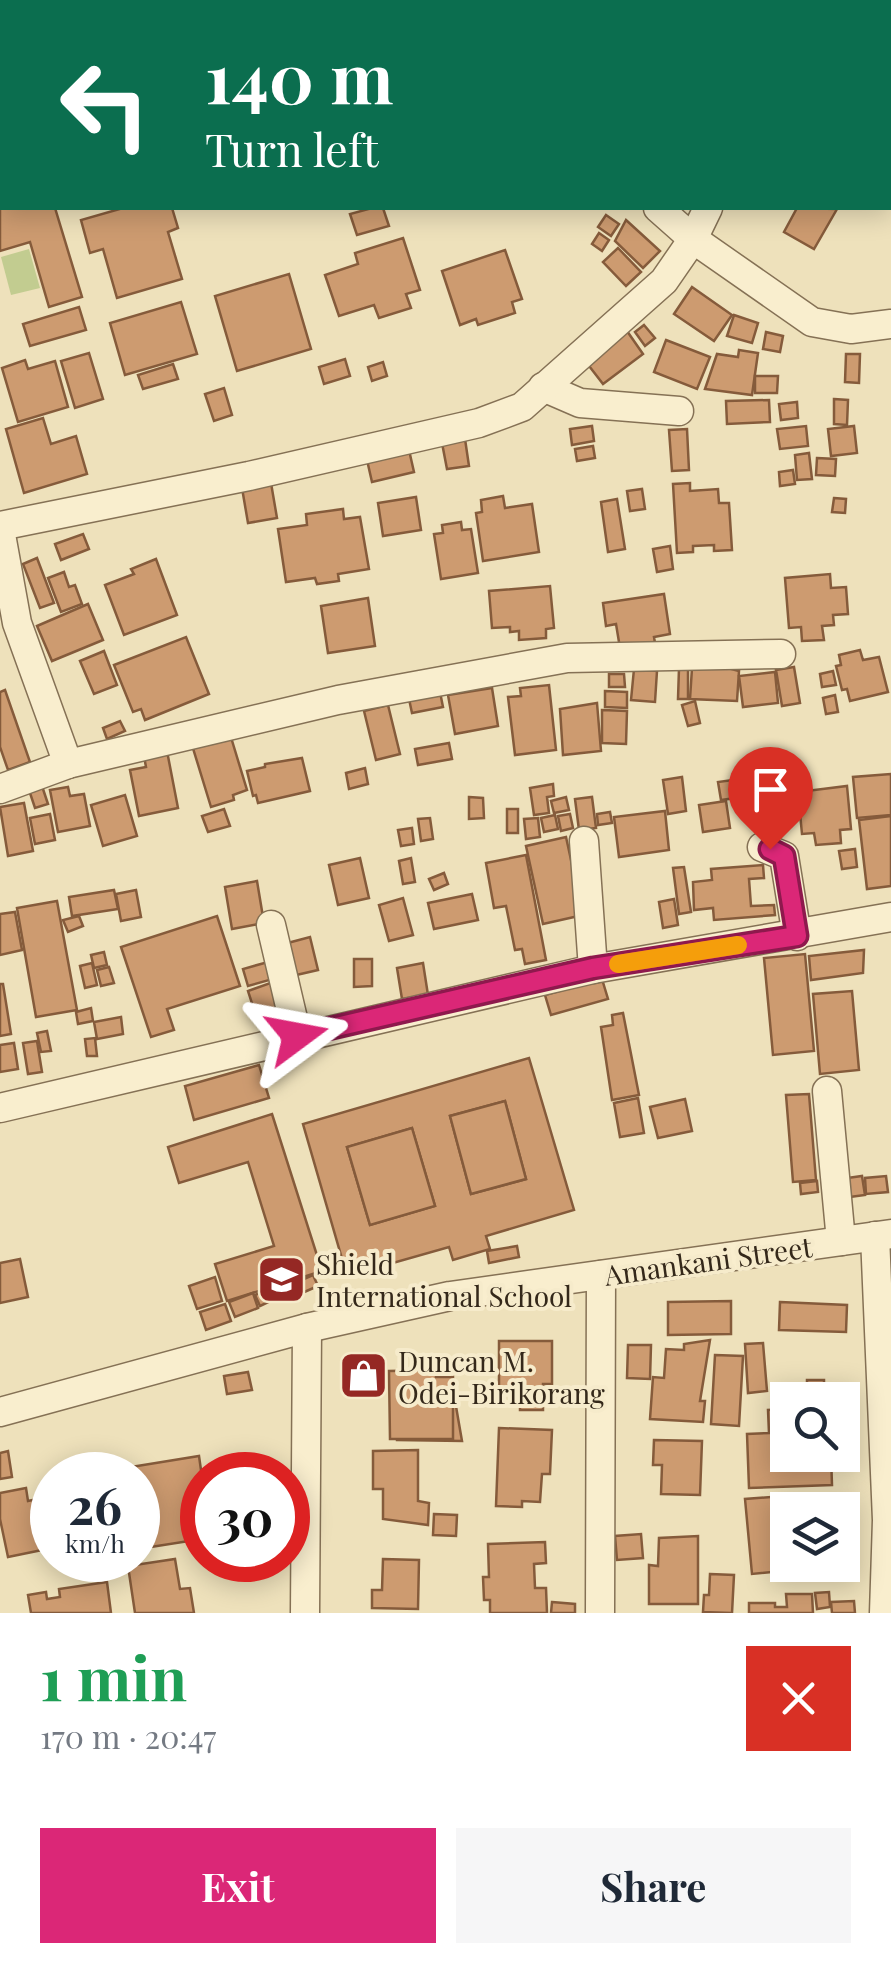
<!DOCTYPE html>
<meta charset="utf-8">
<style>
body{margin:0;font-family:"Playfair Display",serif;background:#f6f6f7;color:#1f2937;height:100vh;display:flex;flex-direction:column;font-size:38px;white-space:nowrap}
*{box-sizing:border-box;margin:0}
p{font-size:32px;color:#747a83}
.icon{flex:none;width:55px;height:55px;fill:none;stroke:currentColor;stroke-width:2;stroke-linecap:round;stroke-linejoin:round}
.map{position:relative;height:1613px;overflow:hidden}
.panel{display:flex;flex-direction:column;background:#fff;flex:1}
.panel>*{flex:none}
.banner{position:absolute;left:0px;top:0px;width:892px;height:210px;box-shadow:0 5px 25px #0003;background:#0b6e4f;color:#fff;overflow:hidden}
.controls{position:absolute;left:770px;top:1382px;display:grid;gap:20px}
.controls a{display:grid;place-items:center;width:90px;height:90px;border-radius:0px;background:#fff;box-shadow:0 5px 25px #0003;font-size:50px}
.speed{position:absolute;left:30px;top:1452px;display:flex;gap:20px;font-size:50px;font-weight:700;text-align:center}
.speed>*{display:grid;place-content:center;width:130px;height:130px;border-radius:50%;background:#fff;box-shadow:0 5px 25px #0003;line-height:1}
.speed small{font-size:25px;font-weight:400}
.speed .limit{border:15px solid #d22;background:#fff;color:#111}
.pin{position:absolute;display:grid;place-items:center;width:85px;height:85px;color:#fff;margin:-102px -42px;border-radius:50% 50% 50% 0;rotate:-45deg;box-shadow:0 0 10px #0007}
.pin .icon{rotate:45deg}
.me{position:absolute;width:110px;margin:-55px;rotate:77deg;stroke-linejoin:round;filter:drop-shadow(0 0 8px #0008)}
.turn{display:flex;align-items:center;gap:35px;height:210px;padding:0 40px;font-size:45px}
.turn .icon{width:130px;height:130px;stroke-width:2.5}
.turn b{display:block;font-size:70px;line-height:85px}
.round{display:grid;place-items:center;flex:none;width:105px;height:105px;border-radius:0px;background:#f6f6f7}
.overview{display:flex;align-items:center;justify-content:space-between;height:170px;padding:0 40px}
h1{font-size:60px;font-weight:700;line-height:75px;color:#1e9e55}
.primary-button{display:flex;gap:20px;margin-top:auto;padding:20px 40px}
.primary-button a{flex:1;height:115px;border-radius:0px;background:#db2777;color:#fff;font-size:40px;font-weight:700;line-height:115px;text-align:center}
.primary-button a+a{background:#f6f6f7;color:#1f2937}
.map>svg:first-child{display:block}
.green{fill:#c2cc90}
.building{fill:#cd9b70;stroke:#855b3b;stroke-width:2.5;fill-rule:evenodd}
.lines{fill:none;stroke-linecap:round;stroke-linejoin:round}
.minor-casing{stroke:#857155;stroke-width:31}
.minor{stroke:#f9eece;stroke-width:28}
.route-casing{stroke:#8e194d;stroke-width:25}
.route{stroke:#db2777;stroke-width:18}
.slow{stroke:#f59e0b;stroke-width:18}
.labels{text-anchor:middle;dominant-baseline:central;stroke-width:8;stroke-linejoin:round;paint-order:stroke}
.street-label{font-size:28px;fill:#34281a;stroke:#f6ebcb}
.poi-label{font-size:28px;fill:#34281a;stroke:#f6ebcb;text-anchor:start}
</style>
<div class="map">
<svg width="891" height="1613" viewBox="0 0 891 1613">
<rect width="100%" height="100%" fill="#eee1bb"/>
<!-- green -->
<polygon class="green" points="29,249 40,288 11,295 1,257"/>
<!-- building -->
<g class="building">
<polygon points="0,207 55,208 82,297 49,307 30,242 0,251"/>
<polygon points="123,208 172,208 178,228 168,232 182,279 117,298 103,249 90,253 81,220"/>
<polygon points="372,208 383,208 389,226 357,235 350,214"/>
<polygon points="797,208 837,209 814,249 784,232"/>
<polygon points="606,215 619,224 611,236 598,227"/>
<polygon points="626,220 660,251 643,268 615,241"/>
<polygon points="599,233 609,240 602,251 592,244"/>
<polygon points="403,238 420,290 406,294 411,308 379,318 374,305 339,316 325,275 358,264 355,253"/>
<polygon points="618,248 641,272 626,286 603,262"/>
<polygon points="505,250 522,299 512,302 515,313 478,325 476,319 460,325 442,271"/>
<polygon points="289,274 311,349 237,371 215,296"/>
<polygon points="692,287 732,315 714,341 674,314"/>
<polygon points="181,302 197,354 125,375 110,323"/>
<polygon points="79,307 86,330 30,346 23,324"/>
<polygon points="734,315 758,323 752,343 727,336"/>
<polygon points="644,325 655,338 645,346 635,332"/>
<polygon points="627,331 643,354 603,384 586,362"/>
<polygon points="766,332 783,336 780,352 763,349"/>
<polygon points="666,340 710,357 697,389 654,372"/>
<polygon points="739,350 758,353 752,395 705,389 717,354 738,357"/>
<polygon points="89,353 103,399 75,408 61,361"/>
<polygon points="846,354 860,354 859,383 845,382"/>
<polygon points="345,359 350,376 324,384 319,367"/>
<polygon points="25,360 28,369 55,361 68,407 18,422 2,368"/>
<polygon points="383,362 387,376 372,381 368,367"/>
<polygon points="173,364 178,379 143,389 138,375"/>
<polygon points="755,376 778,376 777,393 755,393"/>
<polygon points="224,388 232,415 214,421 205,394"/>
<polygon points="834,399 848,400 847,425 834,424"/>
<polygon points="769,400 770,422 727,424 726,401"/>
<polygon points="797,402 798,418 781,420 779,404"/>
<polygon points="43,418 51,444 76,436 87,474 24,493 6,429"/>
<polygon points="592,426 594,441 572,445 570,429"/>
<polygon points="806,426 808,446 780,449 777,429"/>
<polygon points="854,426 857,453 831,456 828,429"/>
<polygon points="687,429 689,470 672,471 669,430"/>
<polygon points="465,439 469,466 447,469 442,443"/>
<polygon points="593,446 595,458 577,461 575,449"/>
<polygon points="409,450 414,472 372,482 367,460"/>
<polygon points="809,453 812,479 797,480 795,455"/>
<polygon points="817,458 836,459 835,476 816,475"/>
<polygon points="793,470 795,484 780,486 779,472"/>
<polygon points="271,483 277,518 248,523 242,488"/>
<polygon points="690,483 690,491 718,489 719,503 729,503 732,550 714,551 714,545 693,546 693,552 677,553 673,484"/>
<polygon points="642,489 645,509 630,511 627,491"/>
<polygon points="503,496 505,508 532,504 539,552 483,561 476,513 482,512 481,500"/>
<polygon points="416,497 421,530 383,536 378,503"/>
<polygon points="834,498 846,499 845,513 832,512"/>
<polygon points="617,499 625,549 608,552 601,502"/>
<polygon points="343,509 344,519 360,517 369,569 338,574 339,581 317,584 315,578 286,582 278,529 307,525 306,514"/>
<polygon points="461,522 462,530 471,529 478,573 441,579 434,534 443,533 442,525"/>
<polygon points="83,534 89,549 61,560 55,544"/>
<polygon points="670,546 673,569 657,572 653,549"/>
<polygon points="37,558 54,603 40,608 23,564"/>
<polygon points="156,559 177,615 124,635 105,585 134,574 131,569"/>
<polygon points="64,572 69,587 75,585 82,604 61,612 48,578"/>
<polygon points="830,574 831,588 846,587 848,614 833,615 834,625 822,626 824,640 802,641 801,627 789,628 785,578"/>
<polygon points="550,586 554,628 546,629 546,638 519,640 519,631 510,632 510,627 492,628 489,591"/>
<polygon points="664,594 670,634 654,637 656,649 621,654 616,624 606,626 603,603"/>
<polygon points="368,598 375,646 328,653 321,606"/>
<polygon points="88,604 103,640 52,661 37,626"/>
<polygon points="186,637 209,694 145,720 141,709 133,712 114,665"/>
<polygon points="860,650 863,660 879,657 888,692 850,701 847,689 842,690 836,666 841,665 839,655"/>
<polygon points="104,651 117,685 94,694 80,661"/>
<polygon points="724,667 739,671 737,701 690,699 692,668"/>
<polygon points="794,667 800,703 782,706 776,670"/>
<polygon points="679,668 688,668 688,699 678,699"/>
<polygon points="634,669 657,671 655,702 631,700"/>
<polygon points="833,671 836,685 822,687 820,674"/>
<polygon points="775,672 778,703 743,707 739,676"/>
<polygon points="609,674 624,674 625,687 609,687"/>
<polygon points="549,685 556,750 515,755 508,697 521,696 520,688"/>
<polygon points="492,688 498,726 455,734 448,695"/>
<polygon points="5,690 30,762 8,770 0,747 0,692"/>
<polygon points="605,691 627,692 627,708 605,707"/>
<polygon points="440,692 443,707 412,713 409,699"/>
<polygon points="835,695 838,712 826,714 823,698"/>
<polygon points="695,701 700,723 688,726 682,705"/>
<polygon points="597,703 601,751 563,755 560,709"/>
<polygon points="388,705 400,754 376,760 364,711"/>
<polygon points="602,710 627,711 626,744 602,743"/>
<polygon points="120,721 125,731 107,739 103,728"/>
<polygon points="230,734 247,790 233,795 234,800 211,807 192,745"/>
<polygon points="449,743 452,759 418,765 415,749"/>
<polygon points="167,751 178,808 139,816 130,770 146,767 144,756"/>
<polygon points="302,758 310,791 258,803 256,795 253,796 247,771 265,767 265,764"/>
<polygon points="365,768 368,784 349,789 346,773"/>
<polygon points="777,774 779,792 721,800 718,782"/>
<polygon points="891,774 891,815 857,818 853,777"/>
<polygon points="682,777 686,811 668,814 663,780"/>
<polygon points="553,784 554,796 547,797 549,813 534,815 530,788"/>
<polygon points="42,786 48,804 35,808 29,790"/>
<polygon points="847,786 851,829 840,830 841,843 816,845 814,833 802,834 798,792"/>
<polygon points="68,787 70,796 84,794 90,826 58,832 50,790"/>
<polygon points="125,795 137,836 103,846 91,805"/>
<polygon points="782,796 785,816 767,819 764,798"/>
<polygon points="469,797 483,798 484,818 469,819"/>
<polygon points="566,797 569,810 554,813 551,801"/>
<polygon points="592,797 596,828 579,830 575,799"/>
<polygon points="726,801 730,828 703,832 699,805"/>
<polygon points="24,803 33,851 8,856 0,807"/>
<polygon points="224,809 230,826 208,832 202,816"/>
<rect x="507" y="809" width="11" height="24"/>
<polygon points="665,811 669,850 619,857 614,817"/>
<polygon points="610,812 612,823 598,825 597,814"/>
<polygon points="50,814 55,840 35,844 30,818"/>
<polygon points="570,814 573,828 561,831 558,816"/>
<polygon points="555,815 558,829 544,832 541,818"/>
<polygon points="891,816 891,886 867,889 859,820"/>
<polygon points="430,818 433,839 421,841 418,819"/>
<polygon points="538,818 540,837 526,839 524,819"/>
<polygon points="412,828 414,844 401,846 398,830"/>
<polygon points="566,837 583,915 543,924 526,846"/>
<polygon points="855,849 857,867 842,869 839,851"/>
<polygon points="526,855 546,960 525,964 522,949 515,950 506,906 494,908 486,863"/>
<polygon points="360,858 369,898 338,905 329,865"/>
<polygon points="411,858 415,882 403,884 399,861"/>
<polygon points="763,865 764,878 749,879 751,906 774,905 775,915 714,920 713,908 694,910 693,882 712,880 711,869"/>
<polygon points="684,867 691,912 679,914 673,868"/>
<polygon points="444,873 448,884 434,890 429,879"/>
<polygon points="257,881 264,923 232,929 225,887"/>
<polygon points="114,890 118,909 72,916 69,897"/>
<polygon points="136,890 141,917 121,921 116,894"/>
<polygon points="472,894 478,920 434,929 428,903"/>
<polygon points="403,898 413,935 389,941 379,905"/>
<polygon points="674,899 678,925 663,928 659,902"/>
<polygon points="57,901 77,1010 36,1017 17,908"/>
<polygon points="15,912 22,950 0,955 0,914"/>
<polygon points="79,916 83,926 68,932 63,920"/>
<polygon points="217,916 240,986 167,1009 174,1030 151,1037 121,947"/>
<polygon points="310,937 318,970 292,976 284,944"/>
<polygon points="864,950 863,973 811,980 809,956"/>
<polygon points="104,952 107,965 94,968 91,955"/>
<polygon points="805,954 814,1051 773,1055 764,958"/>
<polygon points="354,959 372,959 372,986 354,987"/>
<polygon points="268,962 273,979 248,986 243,969"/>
<polygon points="92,963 97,985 85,988 80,966"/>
<polygon points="423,963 428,995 402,999 397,968"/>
<polygon points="109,967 114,983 101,986 97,970"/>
<polygon points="602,979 608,999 551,1015 545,995"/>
<polygon points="273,982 284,1017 259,1025 248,991"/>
<polygon points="0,984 3,984 11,1034 0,1036"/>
<polygon points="852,991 859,1070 820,1074 813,994"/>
<polygon points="91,1008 93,1021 78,1024 76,1012"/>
<polygon points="623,1013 639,1095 612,1100 601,1027 613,1025 612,1015"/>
<polygon points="121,1017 123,1034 97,1039 94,1022"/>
<polygon points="47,1031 51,1051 41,1052 37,1033"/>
<polygon points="95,1038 97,1056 87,1056 85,1039"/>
<polygon points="37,1041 42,1072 28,1074 23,1043"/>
<polygon points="14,1043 18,1069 0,1072 0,1045"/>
<path d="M529,1058L574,1210L486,1236L490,1249L453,1260L449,1247L347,1276L303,1124ZM505,1101L526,1179L471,1194L450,1116ZM412,1128L435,1206L370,1225L347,1147Z"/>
<polygon points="259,1065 269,1098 194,1120 185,1086"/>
<polygon points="809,1094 816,1180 793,1182 786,1095"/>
<polygon points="638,1098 644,1133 620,1137 614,1103"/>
<polygon points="685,1099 692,1131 658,1138 650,1107"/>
<polygon points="505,1101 526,1179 471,1194 450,1116"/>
<polygon points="272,1114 322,1271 227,1301 215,1264 274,1246 248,1162 179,1183 168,1147"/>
<polygon points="412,1128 435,1206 370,1225 347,1147"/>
<polygon points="862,1176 865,1195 842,1198 840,1179"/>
<polygon points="886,1176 888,1192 866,1194 865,1178"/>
<polygon points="817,1181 818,1192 801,1194 800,1183"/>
<polygon points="517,1246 519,1257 489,1263 487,1251"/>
<polygon points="20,1259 28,1297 0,1303 0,1263"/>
<polygon points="313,1275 318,1286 302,1293 297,1282"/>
<polygon points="215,1277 222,1301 197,1309 189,1286"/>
<polygon points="291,1281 296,1291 282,1298 277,1288"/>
<polygon points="270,1288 275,1299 260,1306 255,1295"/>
<polygon points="253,1293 258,1308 235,1317 229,1302"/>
<polygon points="731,1301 731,1334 668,1335 668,1302"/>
<polygon points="780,1302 847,1305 846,1332 779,1330"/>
<polygon points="225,1304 231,1321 206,1330 200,1312"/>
<polygon points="710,1340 700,1401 705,1401 703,1422 650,1419 653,1377 664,1378 666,1349 684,1350 684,1344"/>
<polygon points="499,1341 552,1341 552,1384 543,1384 543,1410 520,1410 520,1391 499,1391"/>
<polygon points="763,1343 767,1391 748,1393 745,1344"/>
<polygon points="628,1345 651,1345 650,1379 627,1378"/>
<polygon points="715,1355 743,1356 739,1426 711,1424"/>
<polygon points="449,1366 462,1441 397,1440 394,1374"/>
<polygon points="350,1369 371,1374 365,1396 344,1391"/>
<polygon points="436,1370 436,1377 453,1377 453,1439 390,1439 389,1371"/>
<polygon points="248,1372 252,1390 227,1394 224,1376"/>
<rect x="807" y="1380" width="17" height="14"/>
<polygon points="788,1409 788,1455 831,1455 832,1485 749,1488 747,1434 769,1433 768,1410"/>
<polygon points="499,1428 552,1430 550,1474 542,1474 540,1502 522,1501 522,1507 496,1506"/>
<polygon points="654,1440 702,1441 700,1495 661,1494 662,1465 653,1465"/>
<polygon points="418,1450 418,1501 429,1503 428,1525 383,1519 383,1489 373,1489 373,1451"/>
<polygon points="8,1451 12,1477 0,1479 0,1453"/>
<polygon points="199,1456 201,1470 212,1468 213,1475 202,1475 202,1539 138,1549 138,1475 133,1475 131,1467"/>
<polygon points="26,1488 28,1501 37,1499 47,1549 8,1557 0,1519 0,1493"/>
<polygon points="795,1495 796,1510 788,1510 788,1565 801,1565 802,1569 752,1574 745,1499"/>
<polygon points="434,1514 457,1515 456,1536 433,1535"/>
<polygon points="641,1534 643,1558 617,1560 615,1536"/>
<polygon points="698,1536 698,1604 649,1604 649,1565 658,1566 659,1538"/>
<polygon points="545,1542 546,1563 534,1564 535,1588 546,1588 547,1613 490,1613 490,1600 484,1600 483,1577 489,1577 488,1544"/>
<polygon points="175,1559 180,1589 190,1588 194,1613 135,1613 128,1566"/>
<polygon points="383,1559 419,1560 418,1609 372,1608 372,1590 382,1590"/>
<polygon points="710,1574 734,1575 732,1613 703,1612 704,1595 709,1595"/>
<polygon points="107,1582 111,1613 31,1613 28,1595 46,1592 47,1599 60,1597 59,1589"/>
<polygon points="829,1592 830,1607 817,1609 815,1593"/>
<polygon points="786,1594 812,1594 813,1613 749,1613 749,1603 775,1603 775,1607 787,1607"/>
<polygon points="854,1601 855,1613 832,1613 831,1602"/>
<polygon points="552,1602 575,1604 575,1613 551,1613"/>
</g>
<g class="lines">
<defs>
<g id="minor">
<polyline points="408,0 411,2"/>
<polyline points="730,0 732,2"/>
<polyline points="810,2 811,0"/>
<polyline points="0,179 2,179"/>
<polyline points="658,208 693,239 812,322 851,329 891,324"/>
<polyline points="543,387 580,403 679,411"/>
<polyline points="0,526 249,476 479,423 522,407 664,281 693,239 708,208"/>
<polyline points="0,529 17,623 68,764"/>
<polyline points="0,789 68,764 338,700 567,658 781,654"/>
<polyline points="584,841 593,969"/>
<polyline points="762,847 784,856 797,936"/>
<polyline points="271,925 297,1036"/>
<polyline points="827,1091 841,1241"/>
<polyline points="0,1108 593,969 891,917"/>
<polyline points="875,1236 887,1520 884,1613"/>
<polyline points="0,1412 307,1328 450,1296 891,1234"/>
<polyline points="305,1613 307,1328"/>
<polyline points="600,1613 601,1275"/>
</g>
</defs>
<!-- minor casing -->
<use href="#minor" class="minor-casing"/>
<!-- minor -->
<use href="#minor" class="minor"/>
</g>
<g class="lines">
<defs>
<polyline id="route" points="297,1036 593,968 797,936 784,856 770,849"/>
</defs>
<!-- route casing -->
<use href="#route" class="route-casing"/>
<!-- route -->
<use href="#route" class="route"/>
<!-- slow -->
<polyline class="slow" points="618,964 738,945"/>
</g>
<!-- icons -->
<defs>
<symbol id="school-square" viewBox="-11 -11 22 22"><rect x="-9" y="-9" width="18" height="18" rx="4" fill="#952824" stroke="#f6ebcb"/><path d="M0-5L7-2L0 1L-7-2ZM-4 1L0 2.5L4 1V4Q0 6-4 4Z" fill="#fff"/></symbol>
<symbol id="shop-square" viewBox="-11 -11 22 22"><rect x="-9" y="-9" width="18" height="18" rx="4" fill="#952824" stroke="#f6ebcb"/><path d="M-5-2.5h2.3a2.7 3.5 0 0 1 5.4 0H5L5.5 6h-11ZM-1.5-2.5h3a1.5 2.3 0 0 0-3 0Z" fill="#fff"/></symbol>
</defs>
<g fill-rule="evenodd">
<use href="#school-square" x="254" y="1252" width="55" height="55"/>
<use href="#shop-square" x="336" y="1348" width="55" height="55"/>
</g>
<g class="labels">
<!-- street labels -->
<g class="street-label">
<text transform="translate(708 1260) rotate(-8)">Amankani Street</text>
</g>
<!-- poi labels -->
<g class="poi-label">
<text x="316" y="1263">Shield<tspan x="316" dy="32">International School</tspan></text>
<text x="398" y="1360">Duncan M.<tspan x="398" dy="32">Odei-Birikorang</tspan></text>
</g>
</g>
</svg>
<div class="controls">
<a><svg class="icon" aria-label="search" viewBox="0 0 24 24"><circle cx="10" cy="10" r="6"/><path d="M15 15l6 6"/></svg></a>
<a><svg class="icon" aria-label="layers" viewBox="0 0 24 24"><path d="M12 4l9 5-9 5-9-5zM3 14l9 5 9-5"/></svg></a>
</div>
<div class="speed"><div>26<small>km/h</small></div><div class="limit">30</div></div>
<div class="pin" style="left:770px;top:849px;background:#d93025"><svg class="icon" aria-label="arrive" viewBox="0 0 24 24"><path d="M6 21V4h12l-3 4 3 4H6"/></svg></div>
<svg class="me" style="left:297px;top:1036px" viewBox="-20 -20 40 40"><path d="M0-17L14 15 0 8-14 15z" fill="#db2777" stroke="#fff" stroke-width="4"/></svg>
<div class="banner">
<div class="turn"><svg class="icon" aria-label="left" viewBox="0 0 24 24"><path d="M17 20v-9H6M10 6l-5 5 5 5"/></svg><div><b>140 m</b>Turn left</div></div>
</div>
</div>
<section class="panel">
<div class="overview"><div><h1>1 min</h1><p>170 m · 20:47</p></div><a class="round" style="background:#d93025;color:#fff"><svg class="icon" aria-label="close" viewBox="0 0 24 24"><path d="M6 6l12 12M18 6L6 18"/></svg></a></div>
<div class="primary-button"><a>Exit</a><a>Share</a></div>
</section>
